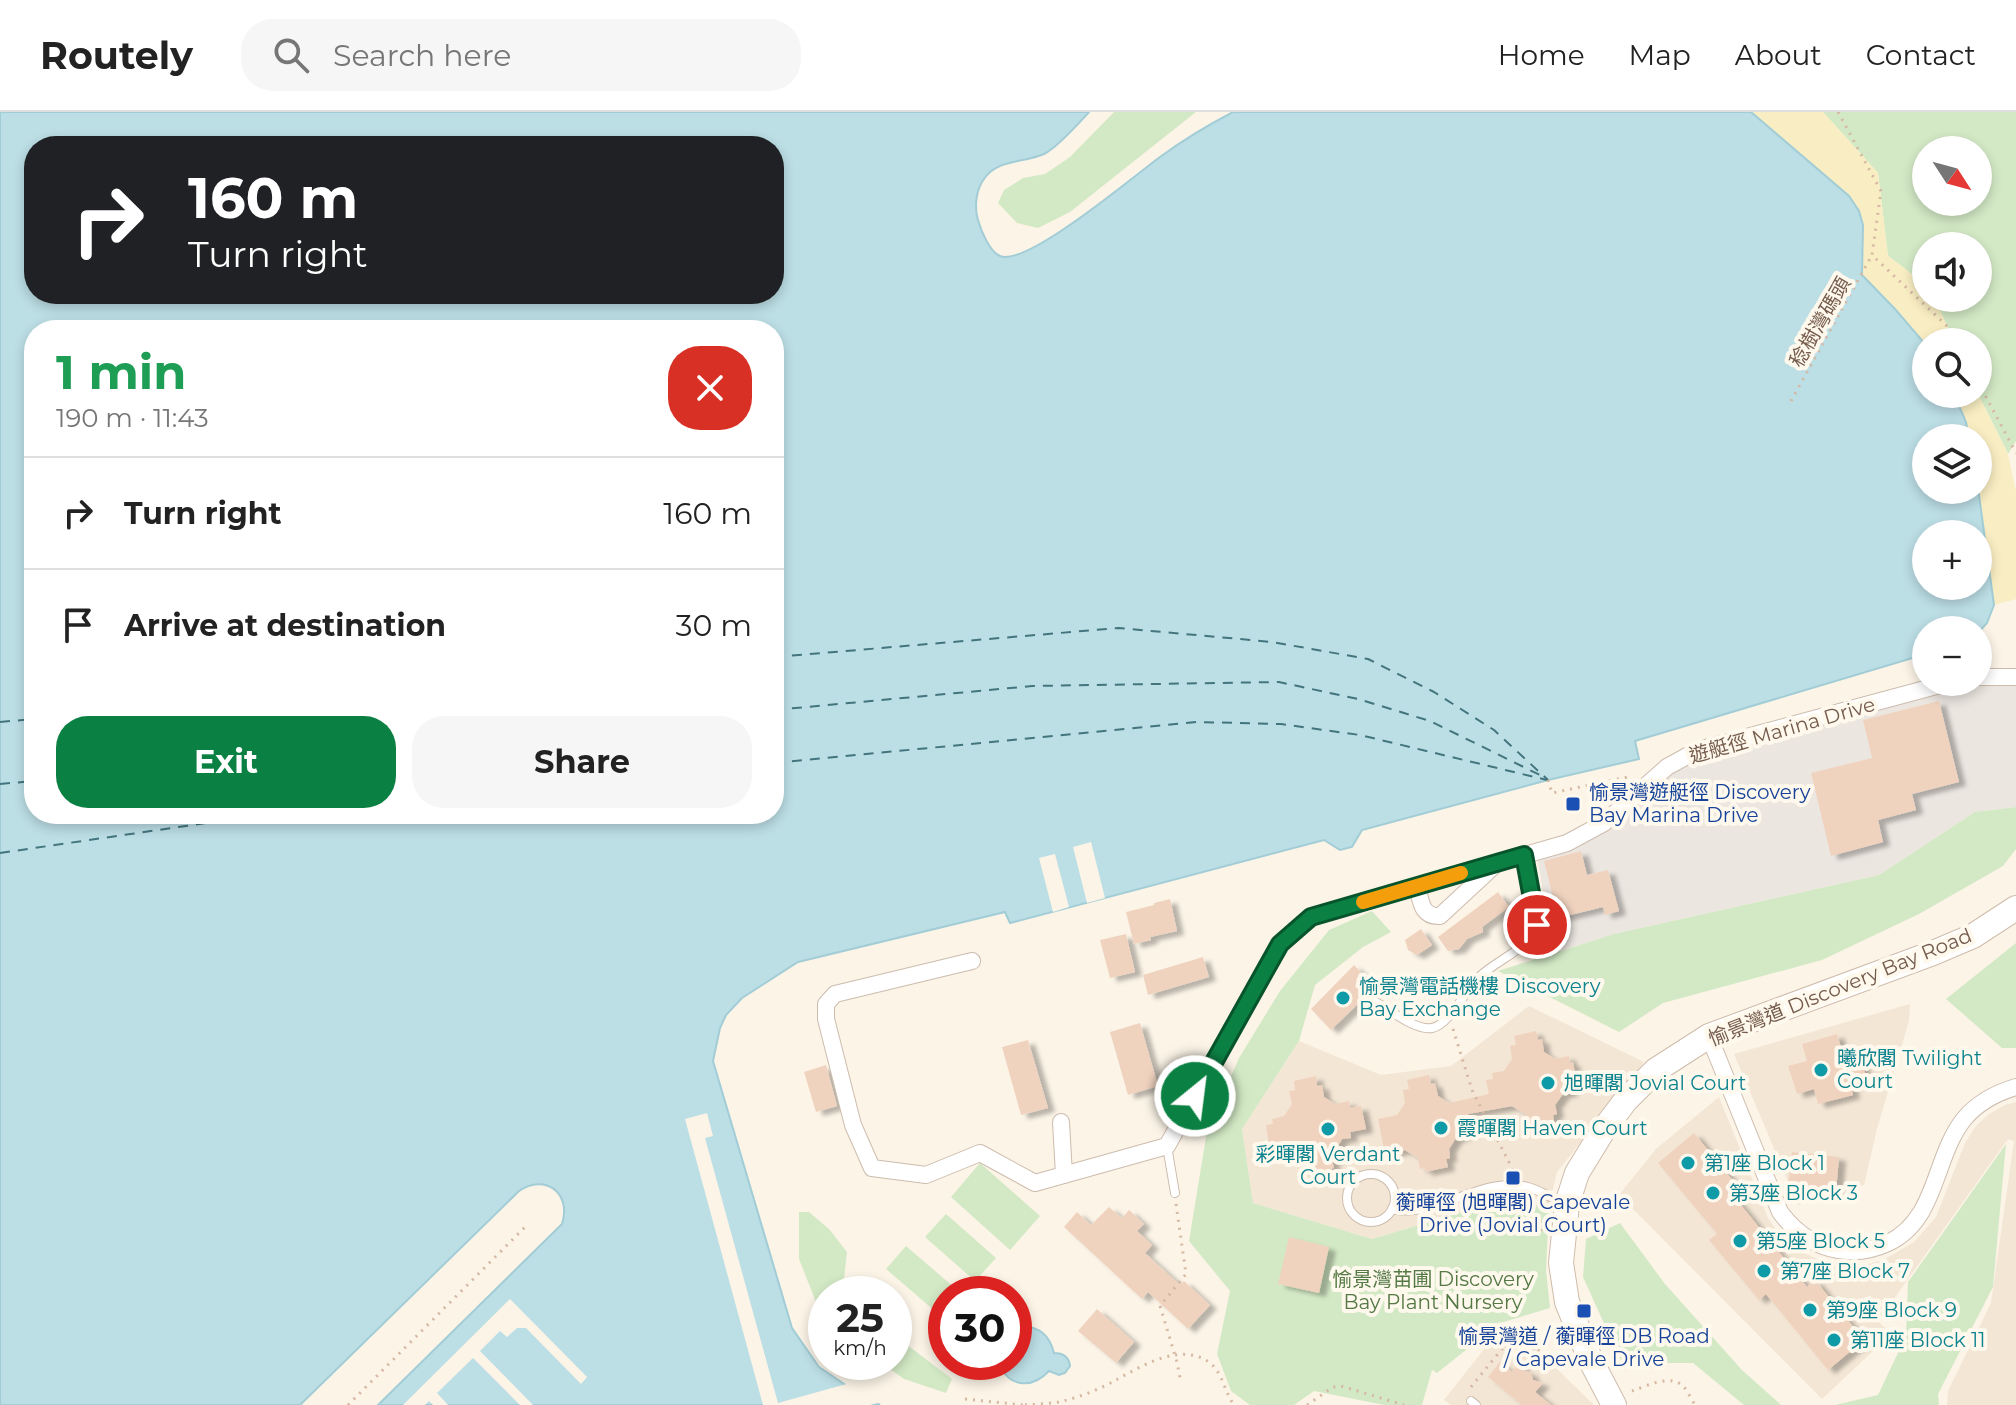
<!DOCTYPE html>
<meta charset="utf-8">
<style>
body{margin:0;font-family:Montserrat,"Noto Sans TC",sans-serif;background:#f6f6f6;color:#222;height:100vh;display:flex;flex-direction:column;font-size:30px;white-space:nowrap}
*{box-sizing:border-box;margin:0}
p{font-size:26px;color:#767676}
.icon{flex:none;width:44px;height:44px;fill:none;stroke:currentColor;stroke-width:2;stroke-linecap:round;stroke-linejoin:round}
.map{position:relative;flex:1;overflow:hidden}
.drawer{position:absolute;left:24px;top:208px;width:760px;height:504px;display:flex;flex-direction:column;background:#fff;border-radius:32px;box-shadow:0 4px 12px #0003}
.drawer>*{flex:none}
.top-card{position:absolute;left:24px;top:24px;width:760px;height:168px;border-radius:32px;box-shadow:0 4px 12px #0003;background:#202124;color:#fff;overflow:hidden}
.needle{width:52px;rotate:126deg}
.tools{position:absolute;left:1912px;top:24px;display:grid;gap:16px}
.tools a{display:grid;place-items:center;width:80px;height:80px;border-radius:50%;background:#fff;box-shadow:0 4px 12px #0003;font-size:40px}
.speed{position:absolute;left:808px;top:1164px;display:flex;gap:16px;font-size:40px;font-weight:700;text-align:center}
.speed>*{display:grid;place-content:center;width:104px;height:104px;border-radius:50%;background:#fff;box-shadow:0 4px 12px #0003;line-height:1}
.speed small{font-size:20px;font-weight:400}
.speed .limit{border:12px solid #d22;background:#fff;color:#111}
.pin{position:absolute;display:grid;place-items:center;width:68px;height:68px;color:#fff;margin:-34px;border:4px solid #fff;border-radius:50%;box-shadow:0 2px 8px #0007}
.me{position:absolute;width:88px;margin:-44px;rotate:29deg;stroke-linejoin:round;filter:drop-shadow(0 0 6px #0008)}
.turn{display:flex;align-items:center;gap:28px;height:168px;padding:0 32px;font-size:36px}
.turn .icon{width:104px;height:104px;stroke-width:2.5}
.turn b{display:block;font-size:56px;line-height:68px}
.round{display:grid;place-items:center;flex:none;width:84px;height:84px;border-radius:32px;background:#f6f6f6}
.headline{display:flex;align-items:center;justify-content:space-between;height:136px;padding:0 32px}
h1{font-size:48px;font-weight:700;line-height:60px;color:#1e9e55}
.primary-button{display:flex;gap:16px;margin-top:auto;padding:16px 32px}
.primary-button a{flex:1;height:92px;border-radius:32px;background:#0b8043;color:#fff;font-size:32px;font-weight:700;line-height:92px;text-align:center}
.primary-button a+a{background:#f6f6f6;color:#222}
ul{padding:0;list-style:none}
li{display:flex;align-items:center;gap:24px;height:112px;padding:0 32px;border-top:2px solid #e0e0e0}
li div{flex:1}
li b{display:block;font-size:30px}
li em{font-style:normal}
header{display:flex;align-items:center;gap:48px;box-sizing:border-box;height:112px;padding:0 40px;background:#fff;border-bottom:2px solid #e0e0e0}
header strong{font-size:38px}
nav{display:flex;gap:44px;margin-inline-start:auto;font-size:28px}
.search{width:560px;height:72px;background:#f6f6f6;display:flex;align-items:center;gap:20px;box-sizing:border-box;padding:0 28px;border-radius:32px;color:#767676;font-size:30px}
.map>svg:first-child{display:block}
.residential{fill:#f3e6d5}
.industrial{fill:#ece6e0}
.green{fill:#d3e9c5;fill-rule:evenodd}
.sand{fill:#f9eec3}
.water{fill:#bcdee5;stroke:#a2cdd6;stroke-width:2;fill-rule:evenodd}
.pier{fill:#fcf4e7}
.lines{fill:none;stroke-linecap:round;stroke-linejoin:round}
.ferry{stroke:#43757f;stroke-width:2;stroke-dasharray:10 8;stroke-linecap:butt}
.building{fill:#f0d3bf;filter:url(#shadow)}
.lane-casing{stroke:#cdbcad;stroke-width:10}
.street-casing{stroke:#cdbcad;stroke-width:18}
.secondary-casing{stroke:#d0bcab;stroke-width:26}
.path{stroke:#d5b7a2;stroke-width:3;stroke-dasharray:2 6;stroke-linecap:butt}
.lane{stroke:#fff;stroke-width:8}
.street{stroke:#fff;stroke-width:16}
.secondary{stroke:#fff;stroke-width:24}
.route-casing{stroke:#07532c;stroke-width:20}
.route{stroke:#0b8043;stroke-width:14}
.slow{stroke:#f59e0b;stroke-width:14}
.transit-dot{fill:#1a4fb4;stroke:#fef8ed;stroke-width:3}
.culture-dot{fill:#0f9aa8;stroke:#fef8ed;stroke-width:3}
.labels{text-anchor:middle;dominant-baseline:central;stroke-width:8;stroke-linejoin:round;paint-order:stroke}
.street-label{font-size:20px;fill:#745b4c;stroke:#fef8ed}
.transit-label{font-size:20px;fill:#164399;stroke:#fef8ed}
.culture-label{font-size:20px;fill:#0d838f;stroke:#fef8ed;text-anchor:start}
.park-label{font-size:20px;fill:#547944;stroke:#fef8ed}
</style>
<header>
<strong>Routely</strong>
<div class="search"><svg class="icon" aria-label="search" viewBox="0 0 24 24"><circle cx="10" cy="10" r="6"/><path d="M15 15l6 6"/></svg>Search here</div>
<nav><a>Home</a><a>Map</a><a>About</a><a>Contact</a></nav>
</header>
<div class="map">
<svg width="2016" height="1293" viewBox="0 0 2016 1293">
<defs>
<filter id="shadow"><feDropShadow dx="7" dy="4" stdDeviation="2" flood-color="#0004"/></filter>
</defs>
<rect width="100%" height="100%" fill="#fcf4e7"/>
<!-- residential -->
<g class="residential">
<polygon points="1910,892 1909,909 1877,1017 1864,1073 1798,1093 1734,942"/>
<polygon points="1529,894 1644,950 1557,1060 1549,1094 1511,1089 1493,1091 1372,1127 1253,1091 1242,1017 1299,929 1381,963 1451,954"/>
<polygon points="1719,985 1768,1106 1778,1120 1790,1132 1804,1141 1819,1148 1852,1154 1869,1152 1885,1147 1914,1130 1936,1105 1965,1031 1975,1015 1989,1002 2005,993 2016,990 2016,1293 1947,1293 1948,1279 1991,1191 2014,1029 2008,1027 1878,1209 1891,1222 1822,1287 1619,1083 1656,1037"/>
<polygon points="1521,1222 1594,1293 1451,1293 1444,1288 1492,1227"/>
</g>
<!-- industrial -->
<polygon class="industrial" points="2016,565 2016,695 1975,700 1879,763 1614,822 1554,841 1536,739 1567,731 1667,655 1951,570 1978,570"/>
<!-- green -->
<g class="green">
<polygon points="1114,0 1196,0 1070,100 1038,116 1017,111 998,91 1004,78 1023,66 1045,62 1070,45"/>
<path d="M1823,0H2016V329L2008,342L1978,282V230H1954L1939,196L1931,186H1978V134H1926V180L1913,163L1888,144L1878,61ZM1926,38H1978V90H1926Z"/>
<polygon points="2016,695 2016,737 2003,754 1919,802 1822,848 1663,891 1619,920 1498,859 1614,822 1879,763 1975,700"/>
<polygon points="1372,799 1391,820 1363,835 1315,873 1299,929 1242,1017 1253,1091 1372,1127 1493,1091 1511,1089 1549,1094 1546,1158 1550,1196 1500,1211 1437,1261 1432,1258 1422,1293 1384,1293 1314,1279 1294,1293 1250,1293 1231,1279 1217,1242 1230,1179 1189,1129 1207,1019 1239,946 1280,879 1329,818"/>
<polygon points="2016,831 2016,936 2002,936 1946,887"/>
<polygon points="2006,1032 1993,1175 1938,1282 1939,1293 1835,1293 1878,1283 1906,1224 1908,1170"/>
<polygon points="980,1051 1040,1104 1010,1138 951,1085"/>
<polygon points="799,1100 809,1100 829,1117 847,1140 844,1167 856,1182 826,1182 826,1204 816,1190 799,1147"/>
<polygon points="946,1102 996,1146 975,1169 925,1125"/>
<polygon points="1620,1111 1665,1172 1742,1258 1781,1293 1744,1293 1693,1251 1622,1251 1583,1165 1586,1127"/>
<polygon points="906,1134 956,1177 952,1182 946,1182 946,1189 936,1200 886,1157"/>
<polygon points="894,1223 952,1267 946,1281 904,1267 880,1250 894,1250"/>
</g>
<!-- sand -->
<g class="sand">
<path d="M1751,0H1823L1878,61L1888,144C1902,155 1924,167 1926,186H1931L1939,196L1954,230H1926V233L1895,197L1862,163L1863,113L1849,84Z"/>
<polygon points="1954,282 1978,282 2008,342 2016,379 2016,487 1994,493 1978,376 1978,326 1969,326 1966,310"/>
</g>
<!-- water -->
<g class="water">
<path d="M0,0H1089C1078,12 1058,35 1044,42C1024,51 997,47 984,67C976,78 974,95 978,108C981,119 990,140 1000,144C1027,155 1135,63 1160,45C1183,28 1208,13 1233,0H1751L1849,84L1859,99L1863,113L1862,163L1895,197L1926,233V282H1954L1966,310L1969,326H1926V378H1978V376L1994,493L1987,511L1978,521V518H1926V542L1635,629L1639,647L1548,668L1362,718L1352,735L1340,738L1324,728L1010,811L1005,800L798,850L742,886L726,903L720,916L713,949L792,1216L819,1255L859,1282L880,1293H378L562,1112C572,1081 545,1061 519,1079L300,1293H0ZM34,34H774V182H34ZM34,218H774V702H34ZM1926,422H1978V474H1926Z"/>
<path d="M1014,1203L1021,1213C1040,1216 1049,1222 1054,1241C1063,1241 1069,1245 1070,1254L1065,1261L1059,1263L1049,1259C1031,1278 1008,1275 998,1250H1014Z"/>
</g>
<!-- pier -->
<g class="pier">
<polygon points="1091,730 1105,786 1087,791 1073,735"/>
<polygon points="1055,742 1069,795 1053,800 1039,746"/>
<polygon points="707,1001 713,1024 705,1026 778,1291 850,1271 882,1290 870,1293 763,1293 685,1007"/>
<polygon points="510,1187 587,1265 581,1272 526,1216 517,1216 507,1225 500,1219 480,1239 533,1293 520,1293 473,1246 437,1281 448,1293 433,1293 429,1289 425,1293 403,1293"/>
</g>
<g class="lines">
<!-- ferry -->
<g class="ferry">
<polyline points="774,545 1119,516 1272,530 1368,547 1434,580 1494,618 1548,668"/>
<polyline points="774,598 1032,574 1279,570 1358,587 1430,609 1544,665"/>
<polyline points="0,610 34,607"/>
<polyline points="774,651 1197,610 1281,612 1360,623 1547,668"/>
<polyline points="0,672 34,669"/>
<polyline points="0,741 268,702"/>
</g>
</g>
<!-- building -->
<g class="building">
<polygon points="1939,589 1959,670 1912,682 1916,698 1878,708 1883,730 1831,744 1811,661 1872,646 1863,608"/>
<polygon points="1581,739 1587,763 1608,758 1619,799 1605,803 1603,795 1558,806 1544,749"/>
<polygon points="1498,780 1509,795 1482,815 1483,820 1467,827 1459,837 1448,839 1438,825"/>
<polygon points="1170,787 1177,819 1150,825 1151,828 1134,832 1126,800 1154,793 1154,791"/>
<polygon points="1421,817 1432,833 1417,843 1408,838 1405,828"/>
<polygon points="1126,822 1135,860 1110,866 1100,828"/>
<polygon points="1203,845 1209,865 1148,883 1143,863"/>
<polygon points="1354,853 1375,875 1331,918 1311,897"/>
<polygon points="1140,911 1158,974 1128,983 1110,920"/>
<polygon points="1536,919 1538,928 1542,927 1544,940 1555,947 1569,944 1570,951 1573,950 1577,973 1570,975 1571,980 1563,982 1555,993 1557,1002 1553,1003 1554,1011 1532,1016 1531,1012 1527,1013 1525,1002 1512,994 1468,1002 1471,1017 1463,1019 1464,1024 1456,1026 1449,1037 1450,1046 1446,1047 1448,1055 1425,1060 1425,1056 1420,1057 1418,1046 1405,1038 1392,1041 1391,1036 1384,1037 1378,1007 1397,1003 1405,991 1403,978 1409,977 1407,968 1429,963 1431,972 1435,971 1438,984 1449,991 1489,982 1486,968 1493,967 1492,961 1504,959 1512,947 1510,934 1516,933 1514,924"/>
<polygon points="1837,922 1842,939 1858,935 1865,962 1849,966 1853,983 1818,992 1814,977 1797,982 1788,954 1807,949 1802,932"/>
<polygon points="1028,928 1048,996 1021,1003 1002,935"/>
<polygon points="826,953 837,994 816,1000 804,960"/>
<polygon points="1316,964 1317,974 1322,973 1324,985 1335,992 1349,989 1350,996 1361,994 1366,1017 1350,1020 1351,1026 1342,1027 1335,1039 1337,1047 1332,1048 1334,1056 1312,1061 1311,1057 1307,1058 1304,1048 1292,1039 1279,1042 1278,1037 1270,1039 1266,1013 1273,1012 1272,1007 1284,1004 1292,992 1289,979 1295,978 1294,969"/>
<polygon points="1694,1021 1743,1081 1736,1087 1787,1150 1807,1175 1815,1168 1864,1228 1828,1258 1766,1182 1759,1188 1709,1128 1717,1122 1658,1051"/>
<polygon points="1792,1040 1839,1045 1836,1079 1788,1074"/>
<polygon points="1109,1095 1122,1106 1129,1098 1144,1112 1137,1119 1152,1133 1145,1141 1180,1173 1184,1169 1210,1193 1188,1217 1148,1180 1142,1187 1064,1115 1077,1100 1091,1113"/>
<polygon points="1289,1125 1329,1135 1319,1181 1278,1172"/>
<polygon points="1097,1197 1134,1230 1116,1251 1078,1219"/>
<polygon points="1500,1250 1512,1260 1520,1250 1523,1258 1531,1261 1533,1268 1543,1271 1535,1280 1551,1293 1522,1293 1488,1265"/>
</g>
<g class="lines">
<defs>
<g id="lane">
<path d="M1376,890C1390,898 1416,919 1432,916C1449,913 1465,879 1478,866C1497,847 1529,838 1537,813L1524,744"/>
<polyline points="1167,1034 1175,1081"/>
<circle cx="1371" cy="1086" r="24"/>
<path d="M1392,1097C1438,1107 1481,1063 1528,1075C1539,1078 1551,1086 1562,1090"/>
<polyline points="1471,1289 1476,1293"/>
</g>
<g id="street">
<polyline points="1978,565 2016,565"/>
<path d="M1417,774C1421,789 1421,805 1440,804L1494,754"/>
<polyline points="972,849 835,882 826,892 826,907 853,1013 872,1056 926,1063 980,1041 1035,1071 1167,1034 1280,832 1311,805 1567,731 1604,711 1667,655 1698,638 1951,570"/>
<path d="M1709,924L1780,1100C1797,1123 1818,1137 1847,1139C1861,1140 1875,1137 1888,1131C1938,1107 1933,1046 1964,1007C1978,990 1996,981 2016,975"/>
<polyline points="1061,1010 1064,1063"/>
</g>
<polyline id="secondary" points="1614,1293 1591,1249 1567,1190 1561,1151 1567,1092 1577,1061 1604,1017 1626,988 1656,958 1709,924 1933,841 1973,824 2016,796"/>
</defs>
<!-- lane casing -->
<use href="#lane" class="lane-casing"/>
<!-- street casing -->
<use href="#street" class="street-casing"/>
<!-- secondary casing -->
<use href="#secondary" class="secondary-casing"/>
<!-- path -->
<g class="path">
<polyline points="1838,0 1881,79 1872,143 1949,216 1956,230"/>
<polyline points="1978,270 2016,341"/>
<polyline points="1791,289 1872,143"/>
<polyline points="1548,668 1552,681 1628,665"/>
<polyline points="1453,917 1472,978 1514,1060"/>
<polyline points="1176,1092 1186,1162 1160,1194 1177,1250 1181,1271"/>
<polyline points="1541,1119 1542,1108 1544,1104"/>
<path d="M1471,1275L1506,1232C1532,1231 1550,1244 1572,1258"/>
<path d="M1632,1279C1647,1274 1671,1261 1684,1275C1688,1280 1692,1288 1695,1293"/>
<polyline points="965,1287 1023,1293"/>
<polyline points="348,1293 526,1114"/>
<path d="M1025,1293C1037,1292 1051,1292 1063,1289C1080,1285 1100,1277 1116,1268C1142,1254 1179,1230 1209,1250C1223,1261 1224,1279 1234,1293"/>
<polyline points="1307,1293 1333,1275 1341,1274 1404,1293"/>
</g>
<!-- lane -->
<use href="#lane" class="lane"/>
<!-- street -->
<use href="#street" class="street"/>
<!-- secondary -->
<use href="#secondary" class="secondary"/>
</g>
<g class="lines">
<defs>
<polyline id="route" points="1195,984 1280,832 1311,805 1524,743 1537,813"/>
</defs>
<!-- route casing -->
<use href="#route" class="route-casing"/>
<!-- route -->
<use href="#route" class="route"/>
<!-- slow -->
<polyline class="slow" points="1363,790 1461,761"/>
</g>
<!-- markers -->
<g class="transit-dot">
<rect x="1565" y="684" width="16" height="16" rx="4"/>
<rect x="1505" y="1058" width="16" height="16" rx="4"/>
<rect x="1576" y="1191" width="16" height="16" rx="4"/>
</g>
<g class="culture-dot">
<circle cx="1343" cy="886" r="8"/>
<circle cx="1821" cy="958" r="8"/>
<circle cx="1548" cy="971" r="8"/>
<circle cx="1441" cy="1016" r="8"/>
<circle cx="1328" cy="1017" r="8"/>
<circle cx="1688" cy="1051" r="8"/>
<circle cx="1713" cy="1081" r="8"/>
<circle cx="1740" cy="1129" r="8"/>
<circle cx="1764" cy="1159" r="8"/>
<circle cx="1810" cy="1198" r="8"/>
<circle cx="1834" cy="1228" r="8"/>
</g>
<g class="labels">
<!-- street labels -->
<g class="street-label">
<text transform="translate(1820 210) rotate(-60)">稔樹灣碼頭</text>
<text transform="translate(1782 618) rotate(-16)">遊艇徑 Marina Drive</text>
<text transform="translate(1840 875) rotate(-22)">愉景灣道 Discovery Bay Road</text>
</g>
<!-- transit labels -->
<g class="transit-label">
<text x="1589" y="680" text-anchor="start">愉景灣遊艇徑 Discovery<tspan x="1589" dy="23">Bay Marina Drive</tspan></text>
<text x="1513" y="1090">蘅暉徑 (旭暉閣) Capevale<tspan x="1513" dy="23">Drive (Jovial Court)</tspan></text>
<text x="1584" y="1224">愉景灣道 / 蘅暉徑 DB Road<tspan x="1584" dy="23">/ Capevale Drive</tspan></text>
</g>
<!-- culture labels -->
<g class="culture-label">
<text x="1359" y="874">愉景灣電話機樓 Discovery<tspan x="1359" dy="23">Bay Exchange</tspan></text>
<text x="1837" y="946">曦欣閣 Twilight<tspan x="1837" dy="23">Court</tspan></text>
<text x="1564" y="971">旭暉閣 Jovial Court</text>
<text x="1457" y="1016">霞暉閣 Haven Court</text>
<text x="1328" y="1042" text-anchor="middle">彩暉閣 Verdant<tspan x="1328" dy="23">Court</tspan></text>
<text x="1704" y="1051">第1座 Block 1</text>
<text x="1729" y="1081">第3座 Block 3</text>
<text x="1756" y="1129">第5座 Block 5</text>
<text x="1780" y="1159">第7座 Block 7</text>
<text x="1826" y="1198">第9座 Block 9</text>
<text x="1850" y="1228">第11座 Block 11</text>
</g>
<!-- park labels -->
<g class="park-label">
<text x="1433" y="1167">愉景灣苗圃 Discovery<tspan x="1433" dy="23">Bay Plant Nursery</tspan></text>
</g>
</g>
</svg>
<div class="tools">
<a><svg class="needle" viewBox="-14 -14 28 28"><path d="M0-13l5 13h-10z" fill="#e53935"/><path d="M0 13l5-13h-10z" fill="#767676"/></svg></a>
<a><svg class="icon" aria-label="sound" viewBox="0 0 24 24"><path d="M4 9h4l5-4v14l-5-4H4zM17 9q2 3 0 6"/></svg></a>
<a><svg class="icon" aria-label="search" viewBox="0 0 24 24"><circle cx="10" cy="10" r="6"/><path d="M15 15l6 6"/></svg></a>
<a><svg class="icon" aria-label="layers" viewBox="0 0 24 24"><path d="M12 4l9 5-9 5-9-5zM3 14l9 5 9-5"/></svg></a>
<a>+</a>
<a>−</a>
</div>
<div class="speed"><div>25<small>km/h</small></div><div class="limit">30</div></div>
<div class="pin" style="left:1537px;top:813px;background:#d93025"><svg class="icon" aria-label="arrive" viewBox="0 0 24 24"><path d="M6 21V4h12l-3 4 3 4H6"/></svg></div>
<svg class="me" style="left:1195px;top:984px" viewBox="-20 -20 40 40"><circle r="17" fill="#0b8043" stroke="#fff" stroke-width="3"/><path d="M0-11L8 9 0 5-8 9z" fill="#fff"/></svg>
<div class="top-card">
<div class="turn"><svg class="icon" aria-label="right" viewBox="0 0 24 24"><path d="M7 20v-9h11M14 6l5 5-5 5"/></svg><div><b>160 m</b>Turn right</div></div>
</div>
<section class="drawer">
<div class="headline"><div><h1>1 min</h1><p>190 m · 11:43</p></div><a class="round" style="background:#d93025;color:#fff"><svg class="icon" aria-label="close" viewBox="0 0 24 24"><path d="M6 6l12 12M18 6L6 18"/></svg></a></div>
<ul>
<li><svg class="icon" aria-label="right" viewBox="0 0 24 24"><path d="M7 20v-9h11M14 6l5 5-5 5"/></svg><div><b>Turn right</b></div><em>160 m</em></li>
<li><svg class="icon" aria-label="arrive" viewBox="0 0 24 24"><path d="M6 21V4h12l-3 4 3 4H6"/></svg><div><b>Arrive at destination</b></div><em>30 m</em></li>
</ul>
<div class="primary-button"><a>Exit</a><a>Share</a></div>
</section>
</div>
